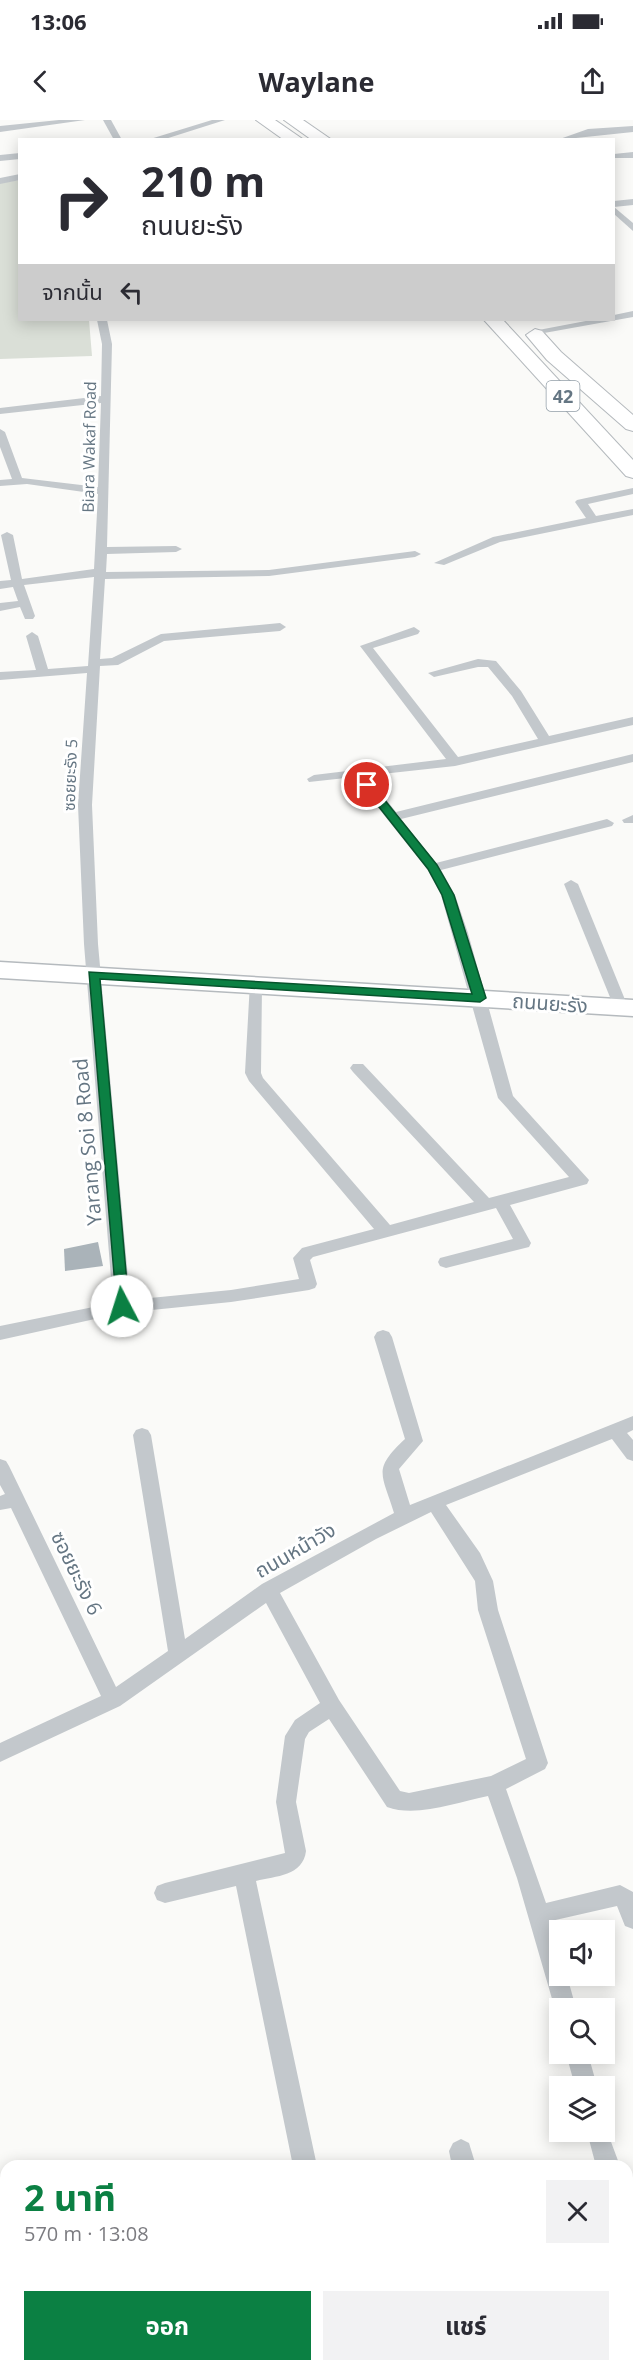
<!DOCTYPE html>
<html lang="th">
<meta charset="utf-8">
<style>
body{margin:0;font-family:"Open Sans","Noto Sans Thai",sans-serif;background:#f2f2f3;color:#2b2b33;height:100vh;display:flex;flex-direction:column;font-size:22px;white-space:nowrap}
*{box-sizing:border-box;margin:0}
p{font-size:20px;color:#7c7c81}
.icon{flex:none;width:33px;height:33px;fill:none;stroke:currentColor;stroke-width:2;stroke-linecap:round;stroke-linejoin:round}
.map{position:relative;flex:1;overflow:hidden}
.sheet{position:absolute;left:0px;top:2040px;width:633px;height:212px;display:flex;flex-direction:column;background:#fff;border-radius:18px 18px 0 0;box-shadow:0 3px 15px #0003}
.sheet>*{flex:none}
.banner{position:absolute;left:18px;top:18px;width:597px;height:183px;border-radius:0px;box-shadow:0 3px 15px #0003;background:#fff;color:#2b2b33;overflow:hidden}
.tools{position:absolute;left:549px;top:1800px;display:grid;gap:12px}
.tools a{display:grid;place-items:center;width:66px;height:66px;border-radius:0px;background:#fff;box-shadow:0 3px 15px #0003;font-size:30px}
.pin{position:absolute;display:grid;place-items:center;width:51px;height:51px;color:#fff;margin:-26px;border:3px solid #fff;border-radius:50%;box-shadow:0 2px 6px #0007}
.me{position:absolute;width:66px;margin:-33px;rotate:355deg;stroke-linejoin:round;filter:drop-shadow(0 0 4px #0008)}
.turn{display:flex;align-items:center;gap:21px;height:126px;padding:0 24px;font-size:27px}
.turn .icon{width:78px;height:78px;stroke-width:2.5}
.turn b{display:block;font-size:42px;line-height:51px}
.then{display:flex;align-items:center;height:57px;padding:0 24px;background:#0003;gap:12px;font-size:22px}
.round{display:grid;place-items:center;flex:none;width:63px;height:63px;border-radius:0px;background:#f2f2f3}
.headline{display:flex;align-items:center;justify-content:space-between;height:102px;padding:0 24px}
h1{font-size:36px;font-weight:700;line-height:45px;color:#0b8043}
.primary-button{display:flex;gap:12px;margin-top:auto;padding:12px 24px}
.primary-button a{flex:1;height:69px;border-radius:0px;background:#0b8043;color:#fff;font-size:24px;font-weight:700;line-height:69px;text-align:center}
.primary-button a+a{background:#f2f2f3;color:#2b2b33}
.status{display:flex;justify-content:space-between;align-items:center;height:42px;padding:0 30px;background:#fff;direction:ltr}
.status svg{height:16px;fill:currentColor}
header{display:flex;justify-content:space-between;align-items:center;height:78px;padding:0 24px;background:#fff;font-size:27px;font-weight:700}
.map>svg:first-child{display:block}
.green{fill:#dadfd7}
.building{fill:#aab3b9}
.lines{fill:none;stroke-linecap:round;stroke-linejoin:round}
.primary-casing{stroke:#b5babe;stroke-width:3}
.highway-casing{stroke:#b4b9bd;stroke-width:2}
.street{fill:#c3c8cc;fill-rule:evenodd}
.primary{fill:#fff;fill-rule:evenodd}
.highway{fill:#fff;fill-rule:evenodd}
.route{fill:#0b8043;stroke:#07532c;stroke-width:1.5}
.labels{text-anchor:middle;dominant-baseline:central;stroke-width:6;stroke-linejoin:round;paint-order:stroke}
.far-street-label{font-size:16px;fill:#657683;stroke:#fff}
.shield{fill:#fff;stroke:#939fa8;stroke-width:1.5}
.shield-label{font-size:18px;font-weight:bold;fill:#657683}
.street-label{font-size:20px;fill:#657683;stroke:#fff}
</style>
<div class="status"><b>13:06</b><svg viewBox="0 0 49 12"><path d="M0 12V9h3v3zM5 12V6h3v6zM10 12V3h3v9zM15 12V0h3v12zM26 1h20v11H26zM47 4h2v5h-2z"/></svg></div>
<header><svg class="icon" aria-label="back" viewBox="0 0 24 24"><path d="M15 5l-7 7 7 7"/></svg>Waylane<svg class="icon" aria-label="share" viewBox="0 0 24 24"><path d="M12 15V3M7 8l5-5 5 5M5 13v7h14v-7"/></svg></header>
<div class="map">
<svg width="633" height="2251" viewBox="0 0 633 2251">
<rect width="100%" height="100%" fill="#fafaf8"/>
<!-- green -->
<polygon class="green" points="19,60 20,200 89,200 92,236 0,239 0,63"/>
<!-- building -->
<polygon class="building" points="98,1122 103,1146 65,1151 64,1129"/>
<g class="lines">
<defs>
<polygon id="primary" points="0,842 633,880 633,896 0,858"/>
<g id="highway">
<polygon points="256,0 275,0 304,20 284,20"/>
<polygon points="284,0 303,0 332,20 312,20"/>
<polygon points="484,200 503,200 633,340 633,358 626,356"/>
<polygon points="535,209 542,211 561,232 633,295 633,311 626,309 547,240 526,215"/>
</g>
</defs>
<!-- primary casing -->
<use href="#primary" class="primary-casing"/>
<!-- highway casing -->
<use href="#highway" class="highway-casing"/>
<!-- street -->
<g class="street">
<polygon points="59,0 85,0 0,12 0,6"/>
<polygon points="103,0 111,0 122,20 114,20"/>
<polygon points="212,0 225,0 162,20 147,20"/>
<polygon points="633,6 633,12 557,20 588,9"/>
<polygon points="633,32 633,38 614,38 614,34"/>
<polygon points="20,33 20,39 0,41 0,35"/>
<polygon points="20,54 20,60 0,64 0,58"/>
<polygon points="633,79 633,85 614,87 614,81"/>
<polygon points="614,87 633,103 633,111 614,94"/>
<polygon points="633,191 633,197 533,215 528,212 591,200 614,200 614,195"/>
<polygon points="97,200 107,200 112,224 107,427 176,426 182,429 176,432 107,434 106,452 269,450 415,431 421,434 415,437 269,456 105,459 100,539 112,538 161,514 280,503 286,507 280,511 164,521 118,545 100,546 92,685 98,824 130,1180 231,1170 299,1159 293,1138 302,1128 374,1109 249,961 245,953 250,862 255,860 262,865 261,953 263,958 390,1105 474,1082 353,952 350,948 353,944 363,944 489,1078 569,1057 498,978 441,775 427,749 360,665 367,661 372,662 396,692 633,634 633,642 401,699 436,743 607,699 614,703 612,706 441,750 455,775 468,813 513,976 589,1060 587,1064 510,1085 531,1123 529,1127 446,1148 440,1146 438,1142 440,1138 513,1119 496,1088 313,1137 310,1140 317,1164 315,1168 309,1170 231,1182 122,1193 0,1220 0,1206 113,1183 84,824 78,685 87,553 0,560 0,552 36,550 26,516 32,512 38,516 48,549 88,546 94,457 24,465 35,496 33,499 25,499 20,487 0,491 0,483 18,481 13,467 0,469 0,461 11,460 1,415 7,412 13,415 22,459 94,449 98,374 27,364 0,366 0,360 12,359 0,327 0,309 5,312 22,358 98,367 101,283 0,294 0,288 101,276 102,224"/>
<polygon points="633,368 633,374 588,384 596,396 633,389 633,395 500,422 444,445 434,443 493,417 586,398 575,382 577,380"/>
<polygon points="414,507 420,511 418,514 373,528 458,637 538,619 512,576 488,547 478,547 434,557 428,553 478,539 496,541 521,571 549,616 633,597 633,605 455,646 309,662 307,659 314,655 446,639 360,526"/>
<polygon points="633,695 633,703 624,703 622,700"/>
<polygon points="571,760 578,764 628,887 626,890 616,890 614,887 564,764"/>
<path d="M383,1210L389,1212L392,1217L423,1321L399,1349L410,1385L633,1296V1310L627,1313L633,1320V1341L627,1339L612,1319L446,1385L480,1433L493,1461L498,1490L548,1643L545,1649L506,1669L546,1783L620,1765L633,1772V1809L625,1806L617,1786L551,1801L560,1831V1856H567L576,1888H560V1897L557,1896L517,1758L488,1676C457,1682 417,1698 387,1687L329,1599L309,1612L305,1619L296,1682L306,1731C303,1756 276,1756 256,1761L317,2046H293L236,1766L165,1783L157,1780L154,1773L157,1766L165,1763L285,1733L276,1682L285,1616L295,1600L320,1583L266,1483L120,1586L0,1642V1623L101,1576L11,1388L0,1390V1376L5,1374L0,1365V1339L6,1341L9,1346L116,1567L168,1531L133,1315L136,1310L142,1308L148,1310L151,1315L185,1519L262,1464L394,1393C382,1353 372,1350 405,1319L374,1217L377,1212ZM431,1392L475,1461L478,1490L526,1639L491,1656L409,1673L400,1671L339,1580L280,1473L376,1419Z"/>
<polygon points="566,1934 588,1934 597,1966 575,1966"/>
<polygon points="604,2003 620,2046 596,2046 587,2012 604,2012"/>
<polygon points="461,2019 469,2023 476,2046 452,2046 449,2031 453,2023"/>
<polygon points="627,2105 633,2108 633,2151 627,2148"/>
<polygon points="633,2214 633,2238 627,2239 627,2215"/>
<polygon points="334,2246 358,2246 360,2251 336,2251"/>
<polygon points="473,2246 528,2246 526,2251 471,2251"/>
</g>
<!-- primary -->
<use href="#primary" class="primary"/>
<!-- highway -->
<use href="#highway" class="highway"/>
</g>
<!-- route -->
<polygon class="route" points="364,663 371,663 437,745 454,775 486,878 480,882 100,859 129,1186 122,1192 117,1190 89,852 472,874 442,775 428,749 364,668"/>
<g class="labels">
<!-- far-street labels -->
<g class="far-street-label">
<text transform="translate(89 327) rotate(-89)">Biara Wakaf Road</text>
<text transform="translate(70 655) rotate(-88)">ซอยยะรัง 5</text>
</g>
<!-- shield labels -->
<rect class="shield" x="546.5" y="261" width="33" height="30" rx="4.5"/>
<g class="shield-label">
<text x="563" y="276">42</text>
</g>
<!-- street labels -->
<g class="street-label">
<text transform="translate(550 883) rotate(4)">ถนนยะรัง</text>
<text transform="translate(87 1022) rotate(-95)">Yarang Soi 8 Road</text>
<text transform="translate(295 1430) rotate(-30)">ถนนหน้าวัง</text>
<text transform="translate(77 1453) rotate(64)">ซอยยะรัง 6</text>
</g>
</g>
</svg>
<div class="tools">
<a><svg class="icon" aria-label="sound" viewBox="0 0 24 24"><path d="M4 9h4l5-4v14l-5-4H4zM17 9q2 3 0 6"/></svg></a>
<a><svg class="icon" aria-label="search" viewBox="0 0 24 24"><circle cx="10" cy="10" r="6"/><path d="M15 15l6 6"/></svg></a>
<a><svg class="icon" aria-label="layers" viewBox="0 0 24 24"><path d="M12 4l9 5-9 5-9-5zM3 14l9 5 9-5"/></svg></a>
</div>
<div class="pin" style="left:367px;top:665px;background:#d93025"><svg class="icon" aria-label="arrive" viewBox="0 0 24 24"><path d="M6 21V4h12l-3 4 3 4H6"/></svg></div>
<svg class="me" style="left:122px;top:1186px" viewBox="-20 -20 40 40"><circle r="19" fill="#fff"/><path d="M0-13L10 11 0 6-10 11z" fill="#0b8043"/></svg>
<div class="banner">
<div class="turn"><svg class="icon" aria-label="right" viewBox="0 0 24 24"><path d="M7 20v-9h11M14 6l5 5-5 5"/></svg><div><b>210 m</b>ถนนยะรัง</div></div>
<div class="then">จากนั้น<svg class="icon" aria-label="left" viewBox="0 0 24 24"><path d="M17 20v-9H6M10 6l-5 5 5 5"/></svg></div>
</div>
<section class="sheet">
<div class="headline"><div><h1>2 นาที</h1><p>570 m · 13:08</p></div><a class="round"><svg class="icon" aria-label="close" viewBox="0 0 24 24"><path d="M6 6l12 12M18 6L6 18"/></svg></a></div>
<div class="primary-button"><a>ออก</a><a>แชร์</a></div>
</section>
</div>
